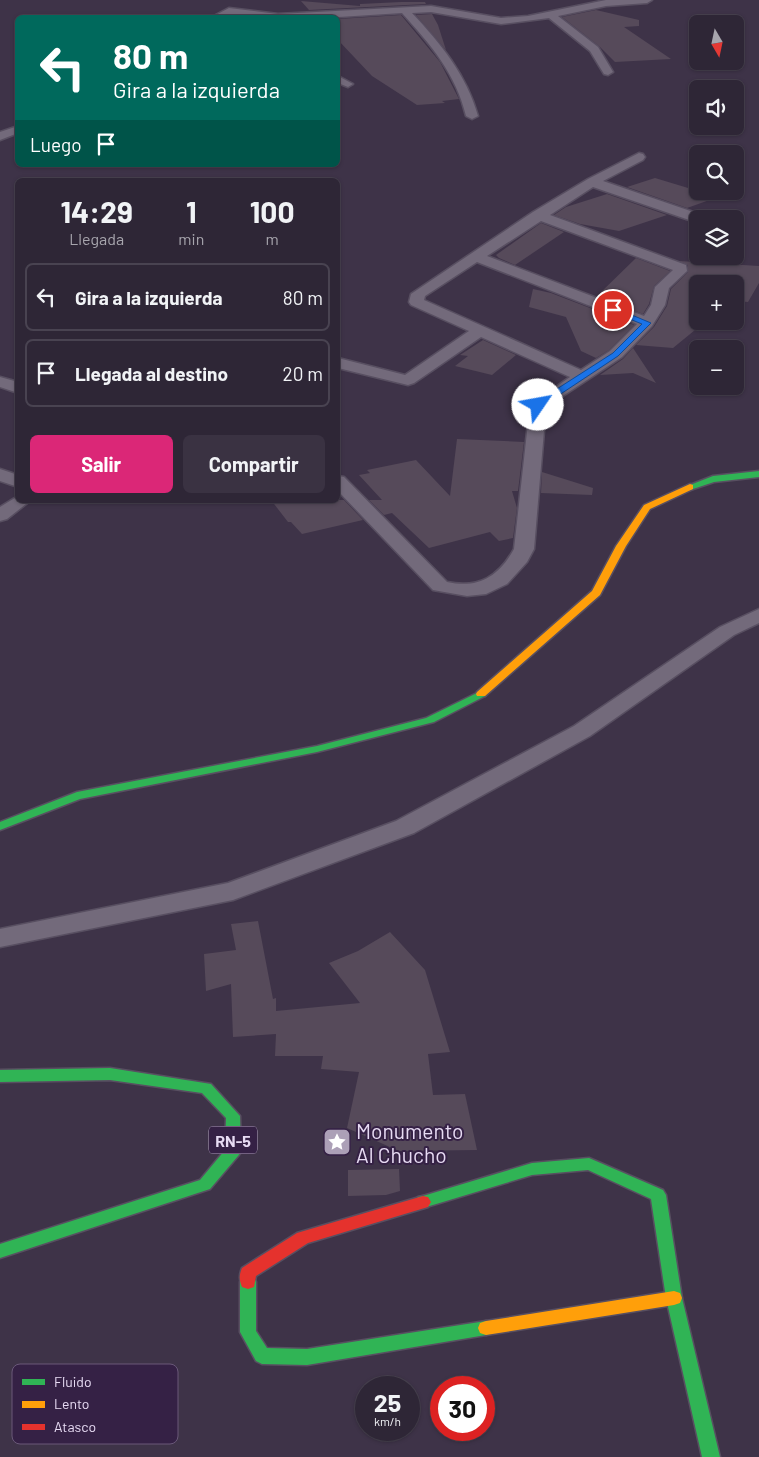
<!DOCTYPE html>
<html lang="es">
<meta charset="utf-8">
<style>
body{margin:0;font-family:Barlow,sans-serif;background:#3a3242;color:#f1f3f6;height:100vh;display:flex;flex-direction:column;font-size:19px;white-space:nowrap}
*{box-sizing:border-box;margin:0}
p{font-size:16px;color:#a7a5ad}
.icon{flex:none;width:28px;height:28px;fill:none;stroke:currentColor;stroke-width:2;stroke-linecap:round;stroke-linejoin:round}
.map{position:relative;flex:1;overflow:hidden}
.details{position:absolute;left:15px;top:178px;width:325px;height:325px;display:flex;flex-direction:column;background:#2e2636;border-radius:8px;box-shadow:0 1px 4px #0004,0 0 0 1px #494351}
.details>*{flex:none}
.hud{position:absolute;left:15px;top:15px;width:325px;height:152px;border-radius:8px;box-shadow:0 1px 4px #0004,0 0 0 1px #494351;background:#00695c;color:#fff;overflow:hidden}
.needle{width:32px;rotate:171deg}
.buttons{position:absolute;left:689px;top:15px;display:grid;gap:10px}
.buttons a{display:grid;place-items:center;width:55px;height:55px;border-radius:8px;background:#2e2636;box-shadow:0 1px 4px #0004,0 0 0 1px #494351;font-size:25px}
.speed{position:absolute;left:355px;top:1376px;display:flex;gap:10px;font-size:25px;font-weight:700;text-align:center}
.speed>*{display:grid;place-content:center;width:65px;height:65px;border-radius:50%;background:#2e2636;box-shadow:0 1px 4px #0004,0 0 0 1px #494351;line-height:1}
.speed small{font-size:12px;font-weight:400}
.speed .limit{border:8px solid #d22;background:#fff;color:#111}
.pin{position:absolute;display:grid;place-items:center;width:42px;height:42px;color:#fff;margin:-21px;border:2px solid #fff;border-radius:50%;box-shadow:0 1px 5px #0007}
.me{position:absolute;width:55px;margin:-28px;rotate:57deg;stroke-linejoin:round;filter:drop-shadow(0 0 4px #0008)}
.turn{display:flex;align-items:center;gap:18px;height:105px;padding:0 15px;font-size:22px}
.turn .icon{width:65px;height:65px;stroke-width:2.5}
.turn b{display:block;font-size:35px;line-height:42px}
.then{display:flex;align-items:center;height:48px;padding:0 15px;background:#0003;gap:10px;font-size:19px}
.eta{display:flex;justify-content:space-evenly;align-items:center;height:85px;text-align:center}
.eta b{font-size:30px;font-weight:700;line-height:35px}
.action{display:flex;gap:10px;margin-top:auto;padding:10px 15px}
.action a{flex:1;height:58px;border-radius:8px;background:#db2777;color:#fff;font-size:20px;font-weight:700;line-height:58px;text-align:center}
.action a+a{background:#3a3242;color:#f1f3f6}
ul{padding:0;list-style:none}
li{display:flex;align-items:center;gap:15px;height:68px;margin:0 10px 8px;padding:0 5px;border:2px solid #494351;border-radius:8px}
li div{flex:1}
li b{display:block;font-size:19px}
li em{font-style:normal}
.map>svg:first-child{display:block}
.building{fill:#564a5a}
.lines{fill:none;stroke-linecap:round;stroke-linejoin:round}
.street-casing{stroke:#584f61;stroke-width:3}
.fast-casing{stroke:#584f61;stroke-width:3}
.slow-casing{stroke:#584f61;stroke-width:3}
.jam-casing{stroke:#584f61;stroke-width:3}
.street{fill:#736a7b;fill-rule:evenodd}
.fast{fill:#30b455;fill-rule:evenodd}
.slow{fill:#ff9f0a;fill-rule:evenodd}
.jam{fill:#e5322d;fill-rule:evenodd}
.route{fill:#1a73e8;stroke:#114b97}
.labels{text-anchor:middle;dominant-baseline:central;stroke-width:4;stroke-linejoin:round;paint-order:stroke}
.shield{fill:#352145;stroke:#b2a3bf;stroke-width:1}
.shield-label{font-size:16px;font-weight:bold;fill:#e7dbf3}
.near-poi-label{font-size:21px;fill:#e7dbf3;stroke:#352145;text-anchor:start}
.key{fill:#352145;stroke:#6a5979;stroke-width:1}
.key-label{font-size:14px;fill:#e7dbf3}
</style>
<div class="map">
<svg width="759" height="1457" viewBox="0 0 759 1457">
<rect width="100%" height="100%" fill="#3e3348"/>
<!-- building -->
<g class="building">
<polygon points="301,1 360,6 360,4 401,2 425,2 426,4 309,10"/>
<polygon points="596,10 639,20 639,26 624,27 671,59 615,62 599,46 562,17"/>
<polygon points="432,14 438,25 446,50 416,15"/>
<polygon points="401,15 440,62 459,99 442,101 445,103 417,105 372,76 338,40 338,19"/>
<polygon points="655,178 698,191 718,197 687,208 627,187"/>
<polygon points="607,194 667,215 619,231 580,224 554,215 566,207"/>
<polygon points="541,223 564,232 515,265 499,258 496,255"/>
<polygon points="636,258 670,271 654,286 649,304 643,314 597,296"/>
<polygon points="679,261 759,266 759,283 748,302 735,301 735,284 698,284 698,321 706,321 673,348 636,345 654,327 667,306 671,289 688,272 688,265"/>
<polygon points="533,289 551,293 634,325 609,350 596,358 581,351 566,317 529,307"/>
<polygon points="483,340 516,355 492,375 455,366 468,356 460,355"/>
<polygon points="633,348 656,383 633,373 600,375 623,359"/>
<polygon points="457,439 524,442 518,491 512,491 517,508 513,538 499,541 490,532 429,548 392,513 384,515 369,500 382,500 359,475 370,473 367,470 416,460 450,496"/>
<polygon points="542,472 593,488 592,495 541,493"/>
<polygon points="271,500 344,500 363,520 302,534 291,522 288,522"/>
<polygon points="258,921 273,999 276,998 276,1011 360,1003 329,963 358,951 390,932 425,970 450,1052 428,1054 433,1095 465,1094 477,1150 399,1151 347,1128 359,1072 321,1069 323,1056 275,1056 276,1034 233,1037 231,984 206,991 204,954 236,950 231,924"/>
<polygon points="399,1169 400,1191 386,1195 348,1196 348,1170"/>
</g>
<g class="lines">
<defs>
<g id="street">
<path d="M606,0H652L647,3L606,6L558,16L598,47L613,72L608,75L604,74L590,51L549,18L501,24L431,12L412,13C441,44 466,74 478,116L472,119L466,116C456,74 431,45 402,13L323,18H259L230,14L223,18H210L229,8L278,14L431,6L501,18L528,16Z"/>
<polygon points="338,76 353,84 348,87 338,83"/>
<polygon points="18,126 18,133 0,140 0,132"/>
<path d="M639,153L643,154L645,157L643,160L603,181L705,216L706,219H698V222H695L593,187L550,215L686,265L687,271L669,288L665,305L652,326L622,357L546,407L534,549L527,562L507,584L486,594L467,596L433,590L338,491V476L344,477L447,582C479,589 499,576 514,549L530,405L570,377L481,337L414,383L408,385L338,368V358L405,375L469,331L411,305L409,302L411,294L533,212L588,179ZM541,221L673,270L655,287L651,305L644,316L487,256ZM477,262L637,324L610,351L581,370L424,300L425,296Z"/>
<polygon points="0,377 18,382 18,393 0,387"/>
<polygon points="0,469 18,475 18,487 0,481"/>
<polygon points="18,496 18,500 31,500 7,519 0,521 0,507"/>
<polygon points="759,609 759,623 734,635 590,736 414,833 233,900 0,947 0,929 228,883 396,821 574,726 720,627"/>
</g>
<g id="fast">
<polygon points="759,471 759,477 714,482 690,490 685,487 713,476"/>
<polygon points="481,691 485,692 486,694 485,696 434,722 317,752 80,799 0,830 0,822 77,792 317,746 426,718"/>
<polygon points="110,1068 211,1084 240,1116 241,1152 238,1156 210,1189 0,1258 0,1244 200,1180 225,1150 226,1118 202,1093 110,1080 0,1082 0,1070"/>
<polygon points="589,1158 663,1190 666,1195 682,1298 720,1457 702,1457 666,1298 651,1199 588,1170 532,1175 423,1208 418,1207 415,1202 418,1197 423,1196 532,1163"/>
<polygon points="248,1275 254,1277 256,1282 256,1331 267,1348 307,1349 486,1321 492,1323 494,1328 492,1333 486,1335 307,1365 262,1364 256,1361 240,1332 240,1282 242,1277"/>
</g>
<g id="slow">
<polygon points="690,484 693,485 693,489 650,509 626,546 600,595 485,696 477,696 476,694 477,692 592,591 616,546 644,505"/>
<polygon points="674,1291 680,1293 682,1298 680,1303 674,1305 486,1335 480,1333 478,1328 480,1323 486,1321"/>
</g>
<path id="jam" d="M423,1196L428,1197L431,1202L428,1207L308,1243L256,1276L254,1287L248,1289L242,1287C239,1280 239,1275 242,1268L297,1233Z"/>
</defs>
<!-- street casing -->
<use href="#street" class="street-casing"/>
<!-- fast casing -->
<use href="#fast" class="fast-casing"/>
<!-- slow casing -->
<use href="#slow" class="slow-casing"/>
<!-- jam casing -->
<use href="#jam" class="jam-casing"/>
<!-- street -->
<use href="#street" class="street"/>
<!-- fast -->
<use href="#fast" class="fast"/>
<!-- slow -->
<use href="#slow" class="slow"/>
<!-- jam -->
<use href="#jam" class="jam"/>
</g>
<!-- route -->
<polygon class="route" points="610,308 615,308 651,323 618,356 541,407 535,407 535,403 613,353 642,324 610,311"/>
<!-- icons -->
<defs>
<symbol id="sight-square" viewBox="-11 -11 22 22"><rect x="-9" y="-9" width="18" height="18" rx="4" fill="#aca0b7" stroke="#352145"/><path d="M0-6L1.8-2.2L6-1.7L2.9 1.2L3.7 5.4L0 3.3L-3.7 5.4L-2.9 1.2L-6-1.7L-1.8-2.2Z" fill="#fff"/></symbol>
</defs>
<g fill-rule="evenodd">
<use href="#sight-square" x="321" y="1126" width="32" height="32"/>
</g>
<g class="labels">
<!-- shield labels -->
<rect class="shield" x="209" y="1126.5" width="48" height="27" rx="4"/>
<g class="shield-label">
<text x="233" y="1140">RN-5</text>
</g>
<!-- near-poi labels -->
<g class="near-poi-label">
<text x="356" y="1130">Monumento<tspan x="356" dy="24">Al Chucho</tspan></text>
</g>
</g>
<!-- legend -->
<rect x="12" y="1364" width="166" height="80" rx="8" class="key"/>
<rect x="22" y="1379" width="23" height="6" fill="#30b455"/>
<rect x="22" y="1401" width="23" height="7" fill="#ff9f0a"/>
<rect x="22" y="1424" width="23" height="6" fill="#e5322d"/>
<g class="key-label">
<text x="54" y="1387">Fluido</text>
<text x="54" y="1409">Lento</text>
<text x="54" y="1432">Atasco</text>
</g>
</svg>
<div class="buttons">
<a><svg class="needle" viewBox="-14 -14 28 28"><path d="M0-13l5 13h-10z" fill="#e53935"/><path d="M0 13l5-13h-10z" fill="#a7a5ad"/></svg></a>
<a><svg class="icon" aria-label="sound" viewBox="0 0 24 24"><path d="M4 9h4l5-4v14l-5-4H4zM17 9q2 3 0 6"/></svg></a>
<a><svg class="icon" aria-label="search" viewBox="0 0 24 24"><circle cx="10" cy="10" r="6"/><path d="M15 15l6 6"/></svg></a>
<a><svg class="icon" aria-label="layers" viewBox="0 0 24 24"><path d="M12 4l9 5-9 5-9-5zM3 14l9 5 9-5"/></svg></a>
<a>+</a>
<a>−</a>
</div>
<div class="speed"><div>25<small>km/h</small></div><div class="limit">30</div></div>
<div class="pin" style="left:613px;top:310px;background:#d93025"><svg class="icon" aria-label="arrive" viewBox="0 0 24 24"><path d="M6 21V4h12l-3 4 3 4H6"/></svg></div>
<svg class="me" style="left:538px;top:405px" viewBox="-20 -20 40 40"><circle r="19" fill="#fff"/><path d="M0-13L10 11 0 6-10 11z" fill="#1a73e8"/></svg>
<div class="hud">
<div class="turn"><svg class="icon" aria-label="left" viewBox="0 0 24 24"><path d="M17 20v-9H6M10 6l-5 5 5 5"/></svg><div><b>80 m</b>Gira a la izquierda</div></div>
<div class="then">Luego<svg class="icon" aria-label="arrive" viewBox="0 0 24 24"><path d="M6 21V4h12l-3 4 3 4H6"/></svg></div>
</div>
<section class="details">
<div class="eta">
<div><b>14:29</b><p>Llegada</p></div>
<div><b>1</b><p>min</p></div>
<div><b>100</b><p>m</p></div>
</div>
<ul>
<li><svg class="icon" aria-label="left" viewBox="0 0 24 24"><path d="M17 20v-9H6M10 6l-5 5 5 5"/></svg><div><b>Gira a la izquierda</b></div><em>80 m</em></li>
<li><svg class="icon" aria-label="arrive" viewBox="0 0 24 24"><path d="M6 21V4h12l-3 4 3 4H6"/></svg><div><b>Llegada al destino</b></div><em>20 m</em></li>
</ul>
<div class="action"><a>Salir</a><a>Compartir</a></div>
</section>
</div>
